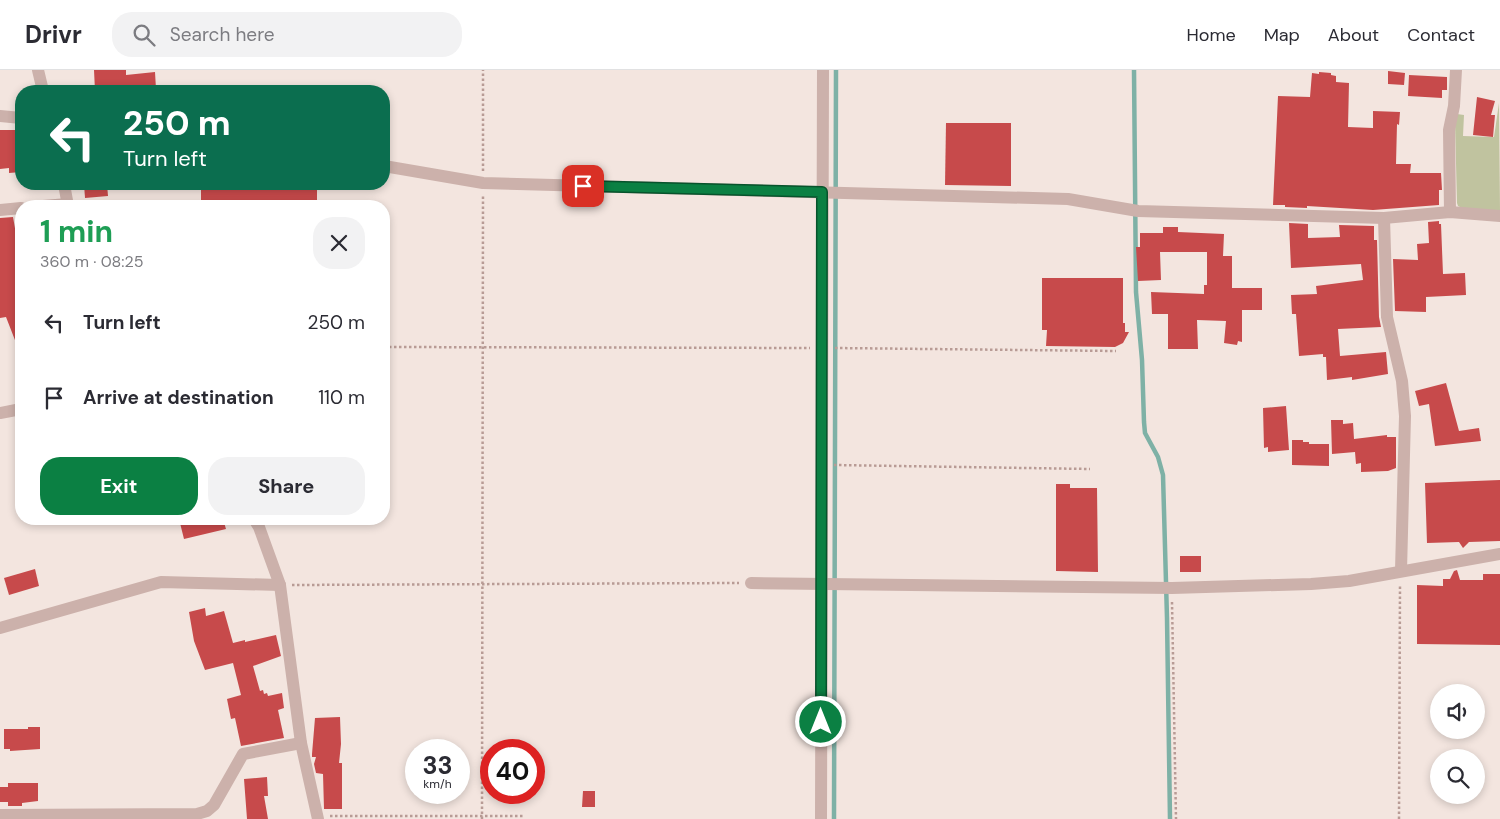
<!DOCTYPE html>
<meta charset="utf-8">
<style>
body{margin:0;font-family:"DM Sans",sans-serif;background:#f2f2f3;color:#2b2b33;height:100vh;display:flex;flex-direction:column;font-size:19px;white-space:nowrap}
*{box-sizing:border-box;margin:0}
p{font-size:16px;color:#7c7c81}
.icon{flex:none;width:28px;height:28px;fill:none;stroke:currentColor;stroke-width:2;stroke-linecap:round;stroke-linejoin:round}
.map{position:relative;flex:1;overflow:hidden}
.details{position:absolute;left:15px;top:130px;width:375px;height:325px;display:flex;flex-direction:column;background:#fff;border-radius:20px;box-shadow:0 2px 8px #0003}
.details>*{flex:none}
.banner{position:absolute;left:15px;top:15px;width:375px;height:105px;border-radius:20px;box-shadow:0 2px 8px #0003;background:#0b6e4f;color:#fff;overflow:hidden}
.fabs{position:absolute;left:1430px;top:614px;display:grid;gap:10px}
.fabs a{display:grid;place-items:center;width:55px;height:55px;border-radius:50%;background:#fff;box-shadow:0 2px 8px #0003;font-size:25px}
.speed{position:absolute;left:405px;top:669px;display:flex;gap:10px;font-size:25px;font-weight:700;text-align:center}
.speed>*{display:grid;place-content:center;width:65px;height:65px;border-radius:50%;background:#fff;box-shadow:0 2px 8px #0003;line-height:1}
.speed small{font-size:12px;font-weight:400}
.speed .limit{border:8px solid #d22;background:#fff;color:#111}
.pin{position:absolute;display:grid;place-items:center;width:42px;height:42px;color:#fff;margin:-21px;border-radius:10px;box-shadow:0 2px 8px #0006}
.me{position:absolute;width:55px;margin:-28px;rotate:0deg;stroke-linejoin:round;filter:drop-shadow(0 0 4px #0008)}
.turn{display:flex;align-items:center;gap:18px;height:105px;padding:0 25px;font-size:22px}
.turn .icon{width:65px;height:65px;stroke-width:2.5}
.turn b{display:block;font-size:35px;line-height:42px}
.round{display:grid;place-items:center;flex:none;width:52px;height:52px;border-radius:20px;background:#f2f2f3}
.head{display:flex;align-items:center;justify-content:space-between;height:85px;padding:0 25px}
h1{font-size:30px;font-weight:700;line-height:38px;color:#1e9e55}
.button{display:flex;gap:10px;margin-top:auto;padding:10px 25px}
.button a{flex:1;height:58px;border-radius:20px;background:#0b8043;color:#fff;font-size:20px;font-weight:700;line-height:58px;text-align:center}
.button a+a{background:#f2f2f3;color:#2b2b33}
ul{padding:0;list-style:none}
li{display:flex;align-items:center;gap:15px;height:75px;padding:0 25px}
li div{flex:1}
li b{display:block;font-size:19px}
li em{font-style:normal}
header{display:flex;align-items:center;gap:30px;box-sizing:border-box;height:70px;padding:0 25px;background:#fff;border-bottom:1px solid #e1e1e2}
header strong{font-size:24px}
nav{display:flex;gap:28px;margin-inline-start:auto;font-size:18px}
.search{width:350px;height:45px;background:#f2f2f3;display:flex;align-items:center;gap:12px;box-sizing:border-box;padding:0 18px;border-radius:20px;color:#7c7c81;font-size:19px}
.map>svg:first-child{display:block}
.green{fill:#c0c39f}
.lines{fill:none;stroke-linecap:round;stroke-linejoin:round}
.stream{stroke:#7eb1a6;stroke-width:4.5}
.building{fill:#c74a4b}
.path{stroke:#b89b95;stroke-width:2.5;stroke-dasharray:2.5 2.5;stroke-linecap:butt}
.minor{stroke:#ccb1ab;stroke-width:12}
.route-casing{stroke:#07532c;stroke-width:12}
.route{stroke:#0b8043;stroke-width:9}
</style>
<header>
<strong>Drivr</strong>
<div class="search"><svg class="icon" aria-label="search" viewBox="0 0 24 24"><circle cx="10" cy="10" r="6"/><path d="M15 15l6 6"/></svg>Search here</div>
<nav><a>Home</a><a>Map</a><a>About</a><a>Contact</a></nav>
</header>
<div class="map">
<svg width="1500" height="749" viewBox="0 0 1500 749">
<rect width="100%" height="100%" fill="#f3e5df"/>
<!-- green -->
<polygon class="green" points="1499,33 1500,141 1462,138 1458,136 1457,133 1455,53 1457,44 1464,45 1463,66 1494,67"/>
<g class="lines">
<!-- stream -->
<g class="stream">
<polyline points="1134,0 1136,222 1142,290 1144,352 1145,363 1158,387 1163,405 1167,548 1170,749"/>
<polyline points="834,749 836,0"/>
</g>
</g>
<!-- building -->
<g class="building">
<polygon points="94,0 126,0 126,5 155,2 156,19 95,21"/>
<polygon points="1388,1 1405,3 1404,15 1388,14"/>
<polygon points="1319,2 1331,3 1331,5 1336,6 1336,12 1349,13 1348,57 1373,58 1373,41 1400,42 1399,55 1397,54 1396,94 1411,94 1410,103 1441,103 1442,120 1439,120 1439,135 1373,140 1307,136 1307,138 1285,137 1285,135 1273,135 1278,26 1310,27 1312,3 1319,4"/>
<polygon points="1409,5 1447,7 1447,20 1442,20 1442,28 1408,26"/>
<polygon points="1477,27 1495,31 1491,45 1495,45 1493,67 1473,65"/>
<polygon points="946,53 1011,53 1011,116 945,115"/>
<polygon points="0,60 21,60 21,102 9,103 9,98 0,99"/>
<polygon points="84,114 107,114 108,126 85,128"/>
<rect x="201" y="114" width="116" height="22"/>
<polygon points="13,147 16,164 18,164 21,180 20,283 6,247 0,248 0,148"/>
<polygon points="1439,151 1439,154 1441,154 1443,204 1465,203 1466,225 1426,227 1426,242 1395,241 1393,189 1418,190 1417,174 1429,173 1428,152"/>
<polygon points="1289,153 1308,154 1308,168 1340,167 1339,155 1374,156 1374,170 1377,170 1379,247 1381,257 1338,259 1340,286 1386,282 1388,304 1352,310 1352,307 1327,310 1326,287 1323,287 1323,284 1299,286 1296,244 1292,244 1291,225 1317,224 1316,216 1363,210 1361,194 1291,198"/>
<polygon points="1163,157 1178,157 1178,162 1224,164 1223,186 1232,186 1232,218 1262,218 1262,240 1242,240 1242,272 1238,271 1237,275 1224,273 1226,251 1197,250 1198,279 1168,279 1168,244 1152,244 1151,222 1204,224 1204,215 1207,215 1207,182 1160,182 1161,210 1138,211 1136,177 1140,177 1140,163 1163,163"/>
<polygon points="1042,208 1123,208 1123,253 1125,253 1125,262 1129,262 1123,273 1115,277 1046,276 1047,260 1042,260"/>
<polygon points="1446,313 1459,361 1479,358 1481,371 1435,376 1429,334 1419,336 1415,321"/>
<polygon points="1286,336 1289,380 1268,382 1268,377 1264,378 1263,338"/>
<polygon points="1331,350 1343,350 1343,354 1353,353 1354,369 1387,365 1387,367 1396,367 1396,398 1388,401 1361,402 1361,393 1356,394 1355,382 1332,384"/>
<polygon points="1292,370 1303,370 1303,372 1309,372 1309,374 1329,374 1329,396 1292,395"/>
<polygon points="1500,410 1500,471 1469,472 1463,478 1459,472 1427,473 1425,413"/>
<polygon points="1056,414 1070,414 1070,418 1097,418 1098,502 1056,501"/>
<polygon points="179,449 223,449 226,459 184,469"/>
<rect x="1180" y="486" width="21" height="16"/>
<polygon points="35,499 39,516 9,525 4,508"/>
<polygon points="1457,500 1460,510 1483,510 1483,504 1500,504 1500,575 1417,574 1417,515 1443,516 1443,509 1450,509 1454,501"/>
<polygon points="205,538 206,546 224,541 233,573 245,570 245,572 276,565 281,586 253,596 260,621 263,620 264,624 267,623 268,626 282,623 284,638 278,640 284,668 241,676 235,648 231,649 227,629 241,625 233,593 205,600 194,571 189,542"/>
<polygon points="340,647 341,674 339,693 342,693 342,739 324,739 323,704 316,703 314,694 316,687 312,687 312,684 315,648"/>
<polygon points="28,657 40,657 40,679 10,681 10,679 4,679 4,659 28,659"/>
<polygon points="267,707 268,726 264,726 268,749 247,749 244,709"/>
<polygon points="8,713 38,713 38,731 22,733 22,736 8,736 8,732 0,732 0,717 8,717"/>
<polygon points="583,721 595,721 595,737 582,737"/>
</g>
<g class="lines">
<!-- path -->
<g class="path">
<polyline points="483,101 483,0"/>
<polyline points="384,277 810,278"/>
<polyline points="835,278 1116,281"/>
<polyline points="834,395 1090,399"/>
<polyline points="292,515 739,513"/>
<polyline points="1172,532 1176,749"/>
<polyline points="330,746 523,746"/>
<polyline points="482,749 483,126"/>
<polyline points="1399,749 1400,516"/>
</g>
<!-- minor -->
<g class="minor">
<polyline points="38,0 43,21"/>
<polyline points="0,46 21,48"/>
<polyline points="384,96 483,113 1068,129 1138,141 1384,148 1450,142 1500,146"/>
<polyline points="64,114 68,136"/>
<polyline points="43,136 68,134"/>
<polyline points="0,140 21,138"/>
<polyline points="1450,142 1449,60 1454,36 1456,0"/>
<polyline points="1384,148 1387,247 1402,311 1405,346 1401,501"/>
<polyline points="0,343 21,339"/>
<polyline points="254,449 259,457 280,515 301,673 318,749"/>
<polyline points="751,513 1172,518 1311,514 1349,511 1500,484"/>
<polyline points="0,558 161,512 280,515"/>
<polyline points="0,745 197,744 207,741 214,735 243,684 301,673"/>
<polyline points="821,749 823,0"/>
</g>
</g>
<g class="lines">
<defs>
<polyline id="route" points="583,116 822,122 821,652"/>
</defs>
<!-- route casing -->
<use href="#route" class="route-casing"/>
<!-- route -->
<use href="#route" class="route"/>
</g>
</svg>
<div class="fabs">
<a><svg class="icon" aria-label="sound" viewBox="0 0 24 24"><path d="M4 9h4l5-4v14l-5-4H4zM17 9q2 3 0 6"/></svg></a>
<a><svg class="icon" aria-label="search" viewBox="0 0 24 24"><circle cx="10" cy="10" r="6"/><path d="M15 15l6 6"/></svg></a>
</div>
<div class="speed"><div>33<small>km/h</small></div><div class="limit">40</div></div>
<div class="pin" style="left:583px;top:116px;background:#d93025"><svg class="icon" aria-label="arrive" viewBox="0 0 24 24"><path d="M6 21V4h12l-3 4 3 4H6"/></svg></div>
<svg class="me" style="left:821px;top:652px" viewBox="-20 -20 40 40"><circle r="17" fill="#0b8043" stroke="#fff" stroke-width="3"/><path d="M0-11L8 9 0 5-8 9z" fill="#fff"/></svg>
<div class="banner">
<div class="turn"><svg class="icon" aria-label="left" viewBox="0 0 24 24"><path d="M17 20v-9H6M10 6l-5 5 5 5"/></svg><div><b>250 m</b>Turn left</div></div>
</div>
<section class="details">
<div class="head"><div><h1>1 min</h1><p>360 m · 08:25</p></div><a class="round"><svg class="icon" aria-label="close" viewBox="0 0 24 24"><path d="M6 6l12 12M18 6L6 18"/></svg></a></div>
<ul>
<li><svg class="icon" aria-label="left" viewBox="0 0 24 24"><path d="M17 20v-9H6M10 6l-5 5 5 5"/></svg><div><b>Turn left</b></div><em>250 m</em></li>
<li><svg class="icon" aria-label="arrive" viewBox="0 0 24 24"><path d="M6 21V4h12l-3 4 3 4H6"/></svg><div><b>Arrive at destination</b></div><em>110 m</em></li>
</ul>
<div class="button"><a>Exit</a><a>Share</a></div>
</section>
</div>
